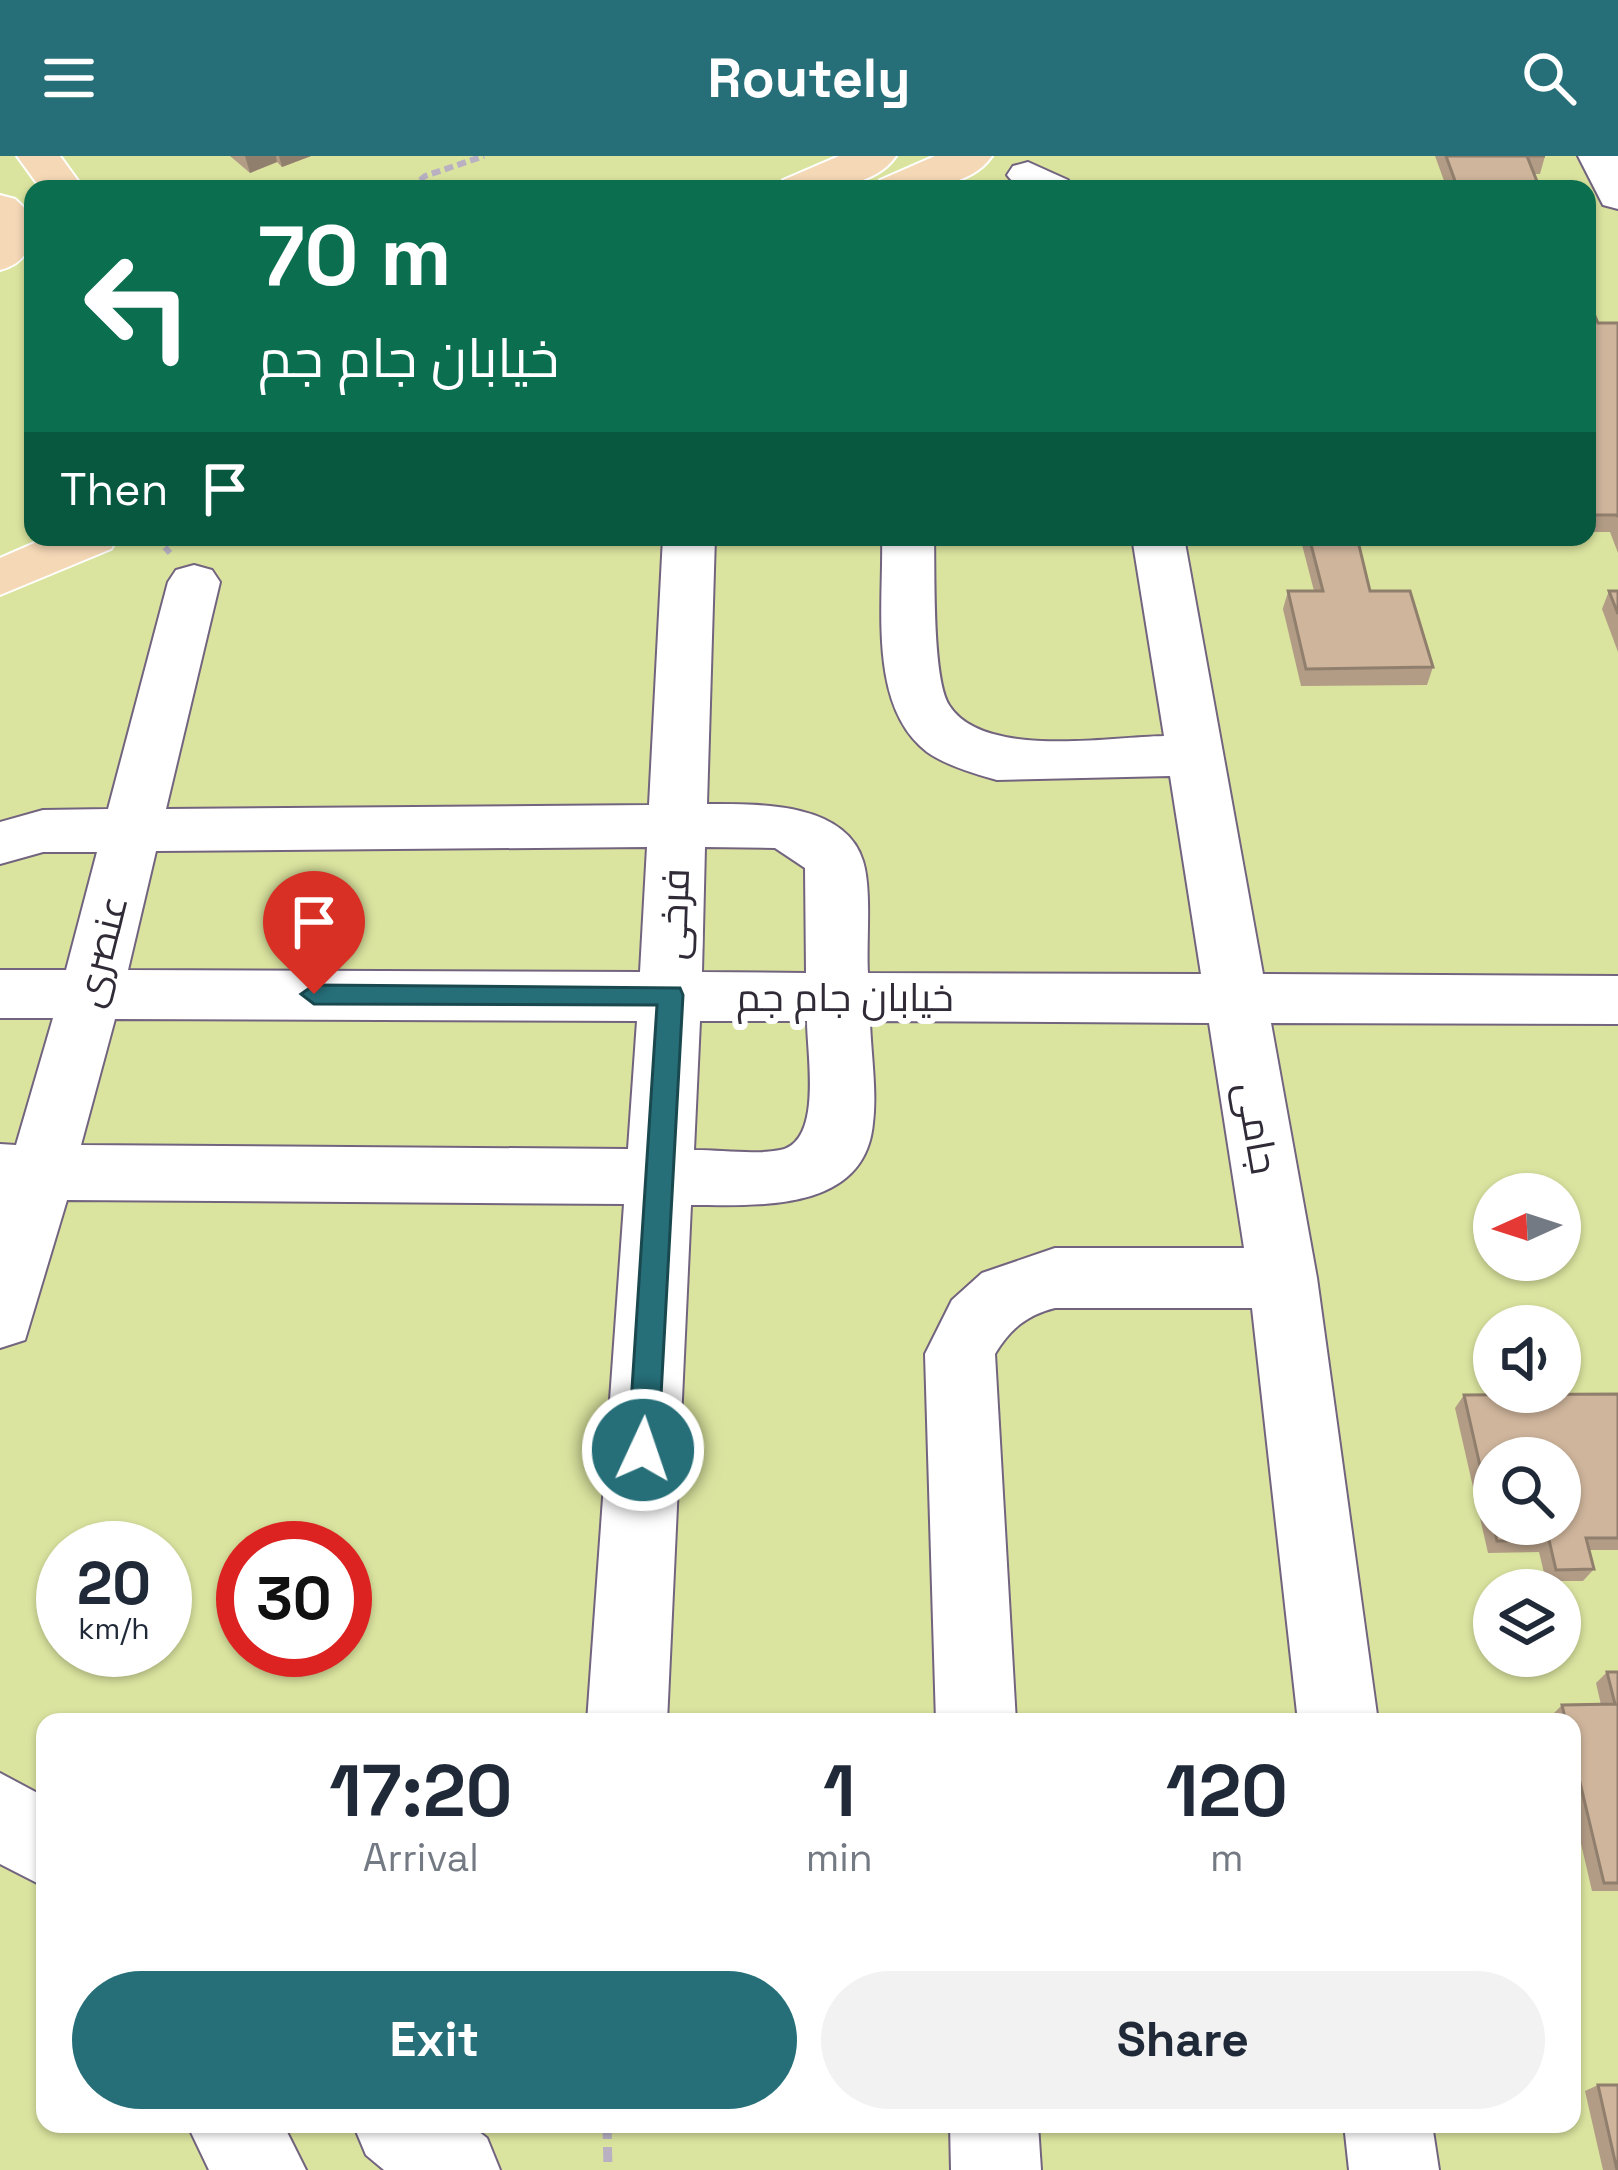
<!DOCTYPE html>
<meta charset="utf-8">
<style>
body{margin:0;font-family:"Space Grotesk",Cairo,sans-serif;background:#f2f2f3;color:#1f2937;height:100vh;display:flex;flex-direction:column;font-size:45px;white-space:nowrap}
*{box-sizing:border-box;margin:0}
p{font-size:39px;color:#747a83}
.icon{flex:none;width:66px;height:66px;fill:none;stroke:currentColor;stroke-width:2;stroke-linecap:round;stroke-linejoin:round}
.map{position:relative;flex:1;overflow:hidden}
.sheet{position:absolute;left:36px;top:1557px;width:1545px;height:420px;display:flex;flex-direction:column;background:#fff;border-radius:24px;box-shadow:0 3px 9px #0004}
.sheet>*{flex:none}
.guide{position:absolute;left:24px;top:24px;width:1572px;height:366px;border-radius:24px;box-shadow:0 3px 9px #0004;background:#0b6e4f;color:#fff;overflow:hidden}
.needle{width:78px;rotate:267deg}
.buttons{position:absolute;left:1473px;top:1017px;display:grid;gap:24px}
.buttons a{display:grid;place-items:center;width:108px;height:108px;border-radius:50%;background:#fff;box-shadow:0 3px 9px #0004;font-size:60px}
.speed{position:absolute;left:36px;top:1365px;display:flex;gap:24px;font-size:60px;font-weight:700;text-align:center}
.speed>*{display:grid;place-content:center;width:156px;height:156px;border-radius:50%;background:#fff;box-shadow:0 3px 9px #0004;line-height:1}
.speed small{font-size:30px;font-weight:400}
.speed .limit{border:18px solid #d22;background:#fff;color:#111}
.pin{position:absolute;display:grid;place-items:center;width:102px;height:102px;color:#fff;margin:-123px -51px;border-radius:50% 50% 50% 0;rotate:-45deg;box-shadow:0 0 12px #0007}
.pin .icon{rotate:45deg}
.me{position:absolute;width:132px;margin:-66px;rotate:3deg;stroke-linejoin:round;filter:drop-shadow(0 0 9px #0008)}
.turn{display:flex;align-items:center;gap:42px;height:252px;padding:0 36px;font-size:54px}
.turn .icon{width:156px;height:156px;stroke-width:2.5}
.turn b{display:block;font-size:84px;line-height:102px}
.then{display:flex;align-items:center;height:114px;padding:0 36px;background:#0003;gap:24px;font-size:45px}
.eta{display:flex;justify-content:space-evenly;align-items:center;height:204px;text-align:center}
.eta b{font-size:72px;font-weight:800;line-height:84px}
.cta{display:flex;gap:24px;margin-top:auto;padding:24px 36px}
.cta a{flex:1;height:138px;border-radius:72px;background:#266f79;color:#fff;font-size:48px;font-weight:800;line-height:138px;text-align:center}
.cta a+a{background:#f2f2f3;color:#1f2937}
header{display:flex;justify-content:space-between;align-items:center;height:156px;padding:0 36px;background:#266f79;color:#fff;font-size:54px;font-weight:800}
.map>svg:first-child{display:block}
.green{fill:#dbe49f;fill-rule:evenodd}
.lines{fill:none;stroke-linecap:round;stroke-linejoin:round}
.minor-casing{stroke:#72647f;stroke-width:4}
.major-casing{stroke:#fff;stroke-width:4}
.path-far1{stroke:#b9b1c2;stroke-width:6;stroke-dasharray:9 4.5;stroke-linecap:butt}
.path{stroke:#b9b1c2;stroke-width:9;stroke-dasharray:15 8;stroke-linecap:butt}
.minor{fill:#fff;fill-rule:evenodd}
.major{fill:#f5d8b6;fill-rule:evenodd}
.wall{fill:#b29c86}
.shaded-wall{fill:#917f6d}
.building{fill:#cfb59c;stroke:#917f6d;stroke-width:3;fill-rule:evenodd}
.route{fill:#266f79;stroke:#19484f;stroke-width:3}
.labels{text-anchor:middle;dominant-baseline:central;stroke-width:12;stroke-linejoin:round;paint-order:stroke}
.street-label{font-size:39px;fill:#312b37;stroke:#fff}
</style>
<header><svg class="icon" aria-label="menu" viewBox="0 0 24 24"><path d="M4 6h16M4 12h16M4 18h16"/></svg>Routely<svg class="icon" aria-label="search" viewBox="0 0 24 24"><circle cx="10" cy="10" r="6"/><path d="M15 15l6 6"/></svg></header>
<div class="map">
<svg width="1618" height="2014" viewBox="0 0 1618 2014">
<rect width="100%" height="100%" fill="#f4eafe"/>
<!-- green -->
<path class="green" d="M0,0H1618V2014H0ZM33,33H1587V381H33ZM1494,1038H1560V1104H1494ZM1494,1170H1560V1236H1494ZM1494,1302H1560V1368H1494ZM63,1392H165V1494H63ZM243,1392H345V1494H243ZM1494,1434H1560V1500H1494ZM45,1566H1572V1968H45Z"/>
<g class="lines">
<defs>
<g id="minor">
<polygon points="1578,0 1618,0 1618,53 1603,49"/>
<path d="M1028,6L1068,24L1074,33C1051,33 1022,40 1007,19L1013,10Z"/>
<path d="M663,381H715L707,648C755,648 845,645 863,705C872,734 866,786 868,817L1201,818L1170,620L997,624C975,618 945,609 927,596C867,550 884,447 882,381H934C935,417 932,522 949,549C983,603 1107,581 1164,580L1132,381H1184L1263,818L1618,820V868L1271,867L1317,1122L1378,1566H1298L1252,1152H1055C1027,1159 1010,1173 995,1198L1016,1566H936L925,1198L952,1144L982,1117L1055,1092H1244L1209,867L870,865C871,898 877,935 873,967C865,1058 755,1049 691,1049L667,1566H587L624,1048L67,1044L25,1184L0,1192V988L16,989L53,862H0V814H66L97,696H43L0,708V666L43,654L108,653L168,426L176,414L194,409L212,414L220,426L166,653L649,649ZM647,691L640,816L128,814L156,695ZM705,691L775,692L805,712L806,817L702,816ZM115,863L637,865L628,993L81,989ZM700,865H807C807,899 823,986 780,994C754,999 721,994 694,994Z"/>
<polygon points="0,1617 45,1641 45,1731 0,1708"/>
<polygon points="187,1968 283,1968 306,2014 209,2014"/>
<polygon points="353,1968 469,1968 487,1982 500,2014 384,2014 366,1999"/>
<polygon points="950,1968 1038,1968 1041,2014 951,2014"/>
<polygon points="1344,1968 1432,1968 1439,2014 1349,2014"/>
</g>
<g id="major">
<polygon points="17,0 60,0 84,33 41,33"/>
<path d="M839,0H896C872,35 814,33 777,33L783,24Z"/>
<path d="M935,0H992C968,35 911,33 874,33L880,24Z"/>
<path d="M0,39L15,43L33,60C33,87 28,107 0,114Z"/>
<polygon points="48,381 119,381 111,393 0,439 0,402"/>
</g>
</defs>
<!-- minor casing -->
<use href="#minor" class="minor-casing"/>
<!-- major casing -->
<use href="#major" class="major-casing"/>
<!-- path-far1 -->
<g class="path-far1">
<polyline points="410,33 425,20 484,0"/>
<polyline points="156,381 170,397"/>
</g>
<!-- path -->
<polyline class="path" points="607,1968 608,2014"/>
<!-- minor -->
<use href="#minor" class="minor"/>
<!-- major -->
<use href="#major" class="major"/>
</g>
<!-- wall -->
<g class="wall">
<polygon points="230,0 311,0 282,11 277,6 250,17"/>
<polygon points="1435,0 1545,0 1540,18 1534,18 1540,33 1447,33"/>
<polygon points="1587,142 1598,167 1618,167 1618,397 1610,376 1587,376"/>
<polygon points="1300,381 1357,381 1370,435 1433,511 1427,529 1301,530 1283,453 1288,435 1314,435"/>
<polygon points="1609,435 1618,435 1618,496 1602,453"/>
<polygon points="1618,1238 1618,1394 1589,1394 1594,1413 1583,1425 1546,1425 1539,1396 1488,1397 1455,1252 1464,1239"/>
<polygon points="1607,1516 1618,1516 1618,1735 1592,1735 1572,1649 1572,1566 1552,1566 1551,1560 1562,1549 1601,1549 1596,1527"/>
<polygon points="1598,1929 1618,2014 1603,2014 1585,1935"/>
</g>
<!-- shaded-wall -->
<g class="shaded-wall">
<polygon points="245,0 276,0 277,6 250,17"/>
<polygon points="279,0 311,0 282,11"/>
</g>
<!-- building -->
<g class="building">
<polygon points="1446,0 1545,0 1527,0 1540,33 1458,33"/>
<polygon points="1587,142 1598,167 1618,167 1618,361 1617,359 1587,359"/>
<polygon points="1309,381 1357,381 1370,435 1410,435 1433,511 1306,513 1288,435 1323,435"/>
<polygon points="1609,435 1618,435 1618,458"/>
<path d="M1618,1238V1382H1586L1594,1413L1556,1414L1549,1384L1497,1385L1464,1239ZM1494,1302H1560V1368H1494Z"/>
<polygon points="1607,1516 1618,1516 1618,1727 1604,1727 1572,1593 1572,1566 1566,1566 1562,1549 1615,1548"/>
<polygon points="1598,1929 1618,1929 1618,2014 1617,2014"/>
</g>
<!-- route -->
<polygon class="route" points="314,829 680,832 683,839 658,1294 654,1303 643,1307 633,1303 628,1294 657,849 314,848 301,838"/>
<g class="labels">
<!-- street labels -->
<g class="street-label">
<text transform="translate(674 758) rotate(-88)">فرخی</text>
<text transform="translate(101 795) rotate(-76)">عنصری</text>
<text x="845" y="841">خیابان جام جم</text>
<text transform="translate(1257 972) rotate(80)">جامی</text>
</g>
</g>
</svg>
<div class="buttons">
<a><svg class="needle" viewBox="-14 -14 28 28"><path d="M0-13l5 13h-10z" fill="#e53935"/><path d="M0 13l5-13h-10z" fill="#747a83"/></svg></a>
<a><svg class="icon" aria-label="sound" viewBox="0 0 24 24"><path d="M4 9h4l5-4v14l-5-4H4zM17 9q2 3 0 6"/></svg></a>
<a><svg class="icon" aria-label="search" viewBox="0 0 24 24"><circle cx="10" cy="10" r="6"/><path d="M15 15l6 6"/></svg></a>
<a><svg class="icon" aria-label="layers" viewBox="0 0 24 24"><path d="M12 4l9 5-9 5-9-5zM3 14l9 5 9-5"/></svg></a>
</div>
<div class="speed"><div>20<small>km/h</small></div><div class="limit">30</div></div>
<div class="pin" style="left:314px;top:838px;background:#d93025"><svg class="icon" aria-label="arrive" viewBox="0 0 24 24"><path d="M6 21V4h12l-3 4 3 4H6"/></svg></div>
<svg class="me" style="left:643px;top:1294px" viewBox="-20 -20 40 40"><circle r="17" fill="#266f79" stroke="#fff" stroke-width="3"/><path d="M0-11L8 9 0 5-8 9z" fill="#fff"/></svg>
<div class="guide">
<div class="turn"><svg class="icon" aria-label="left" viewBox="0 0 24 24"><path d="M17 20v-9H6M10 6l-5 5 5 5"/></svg><div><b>70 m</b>خیابان جام جم</div></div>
<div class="then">Then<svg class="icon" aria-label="arrive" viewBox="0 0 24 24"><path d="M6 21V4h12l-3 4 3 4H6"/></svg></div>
</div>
<section class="sheet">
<div class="eta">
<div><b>17:20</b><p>Arrival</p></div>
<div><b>1</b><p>min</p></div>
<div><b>120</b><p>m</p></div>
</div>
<div class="cta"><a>Exit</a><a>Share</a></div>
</section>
</div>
